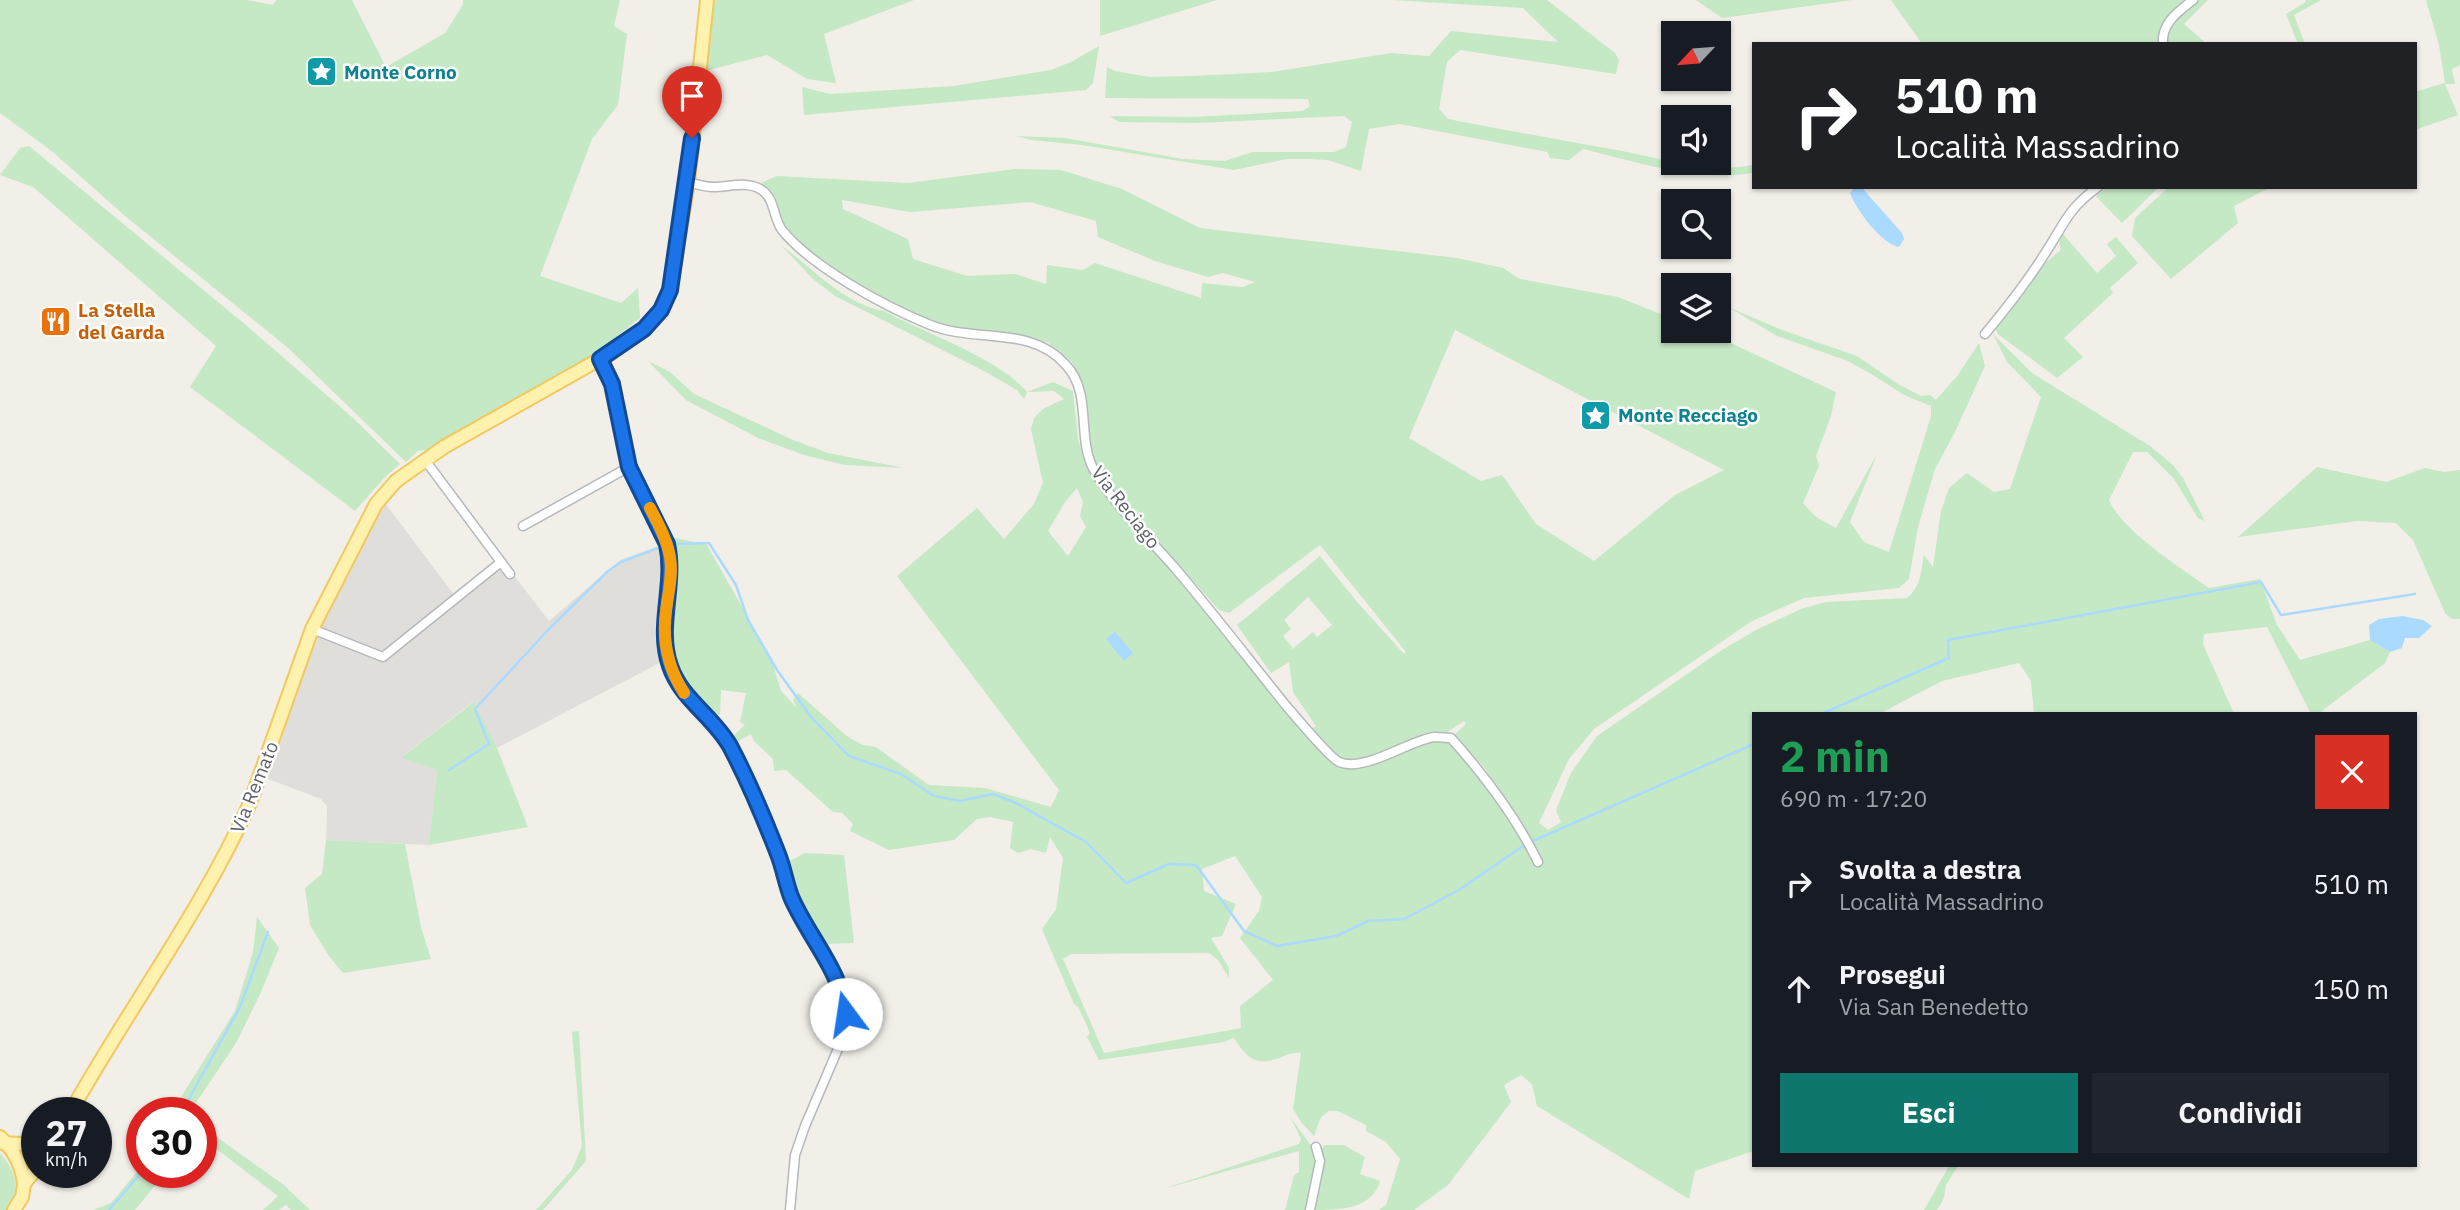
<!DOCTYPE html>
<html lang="it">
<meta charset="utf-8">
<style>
body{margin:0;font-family:"IBM Plex Sans",sans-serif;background:#20242c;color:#f1f3f6;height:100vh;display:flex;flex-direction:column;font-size:26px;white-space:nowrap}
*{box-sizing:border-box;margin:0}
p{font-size:23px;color:#9ea1a6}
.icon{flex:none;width:38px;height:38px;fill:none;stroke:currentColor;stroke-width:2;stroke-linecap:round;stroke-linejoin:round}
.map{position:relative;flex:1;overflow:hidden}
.drawer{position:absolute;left:1752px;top:712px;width:665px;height:455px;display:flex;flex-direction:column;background:#171b24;border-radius:0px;box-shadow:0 2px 5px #0004}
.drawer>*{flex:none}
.banner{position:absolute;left:1752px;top:42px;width:665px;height:147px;border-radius:0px;box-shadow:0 2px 5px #0004;background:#202124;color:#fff;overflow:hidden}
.needle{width:46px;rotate:244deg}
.buttons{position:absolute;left:1661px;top:21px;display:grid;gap:14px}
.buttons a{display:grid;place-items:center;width:70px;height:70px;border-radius:0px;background:#171b24;box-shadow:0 2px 5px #0004;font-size:35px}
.speed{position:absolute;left:21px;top:1097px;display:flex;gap:14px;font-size:35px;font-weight:700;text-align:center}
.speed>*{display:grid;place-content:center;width:91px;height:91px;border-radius:50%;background:#171b24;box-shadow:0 2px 5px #0004;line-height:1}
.speed small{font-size:18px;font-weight:400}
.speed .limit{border:10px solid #d22;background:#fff;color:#111}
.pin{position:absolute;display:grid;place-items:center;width:60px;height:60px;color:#fff;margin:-72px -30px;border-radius:50% 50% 50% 0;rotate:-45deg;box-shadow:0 0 7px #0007}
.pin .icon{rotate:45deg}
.me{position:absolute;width:77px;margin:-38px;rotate:346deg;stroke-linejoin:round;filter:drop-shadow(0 0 5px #0008)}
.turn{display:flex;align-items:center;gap:24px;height:147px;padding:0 28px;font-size:32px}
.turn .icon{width:91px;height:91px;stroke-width:2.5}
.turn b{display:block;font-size:49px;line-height:60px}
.round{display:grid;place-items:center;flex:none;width:74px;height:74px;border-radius:0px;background:#20242c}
.summary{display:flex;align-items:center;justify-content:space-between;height:119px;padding:0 28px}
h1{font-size:42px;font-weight:700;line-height:52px;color:#1e9e55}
.cta{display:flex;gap:14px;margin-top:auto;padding:14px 28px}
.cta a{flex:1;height:80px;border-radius:0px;background:#0f766e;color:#fff;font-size:28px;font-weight:700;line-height:80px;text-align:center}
.cta a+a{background:#20242c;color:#f1f3f6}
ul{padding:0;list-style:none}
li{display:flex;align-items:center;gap:21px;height:105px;padding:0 28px}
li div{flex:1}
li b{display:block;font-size:26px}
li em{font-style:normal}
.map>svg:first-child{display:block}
.industrial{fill:#e0deda}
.green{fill:#c5e8c5;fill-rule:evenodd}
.water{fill:#aadaff}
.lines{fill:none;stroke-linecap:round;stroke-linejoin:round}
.stream{stroke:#aadaff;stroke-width:2.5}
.street-casing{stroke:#b5b8bc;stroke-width:11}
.primary-casing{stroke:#f2c960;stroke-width:16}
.street{stroke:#fff;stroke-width:8}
.primary{stroke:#fff2af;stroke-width:12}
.route-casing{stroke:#114b97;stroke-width:18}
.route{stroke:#1a73e8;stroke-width:12}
.slow{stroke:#f59e0b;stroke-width:12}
.labels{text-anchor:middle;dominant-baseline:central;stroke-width:5;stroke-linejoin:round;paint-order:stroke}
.culture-label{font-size:19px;font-weight:bold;fill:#0d838f;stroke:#fff;text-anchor:start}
.food-label{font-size:19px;font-weight:bold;fill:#c56008;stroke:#fff;text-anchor:start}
.street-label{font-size:19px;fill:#5f6368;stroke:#fff}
</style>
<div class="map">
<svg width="2460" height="1210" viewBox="0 0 2460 1210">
<rect width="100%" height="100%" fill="#f1efe8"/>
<!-- industrial -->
<polygon class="industrial" points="385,503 455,596 500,557 549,621 620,560 664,544 667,561 667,659 497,748 473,702 403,756 437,770 429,845 326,840 327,806 321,799 266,778 320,626"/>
<!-- green -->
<g class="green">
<polygon points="0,0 247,0 273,5 276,0 352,0 386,67 445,33 463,5 463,0 620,0 614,26 627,34 618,105 592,139 540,276 621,303 638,288 640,318 607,344 599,354 427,450 418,451 406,462 287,347 125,216 54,153 0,113"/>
<polygon points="714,0 914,0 824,34 836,83 807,79 767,55 705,71"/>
<polygon points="1100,0 1217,0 1100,36"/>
<path d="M1392,0H1547L1615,53L1619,60L1616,74L1460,50L1447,62L1439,109L1448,119C1506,130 1564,141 1622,151C1667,160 1707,173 1753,165V173C1697,182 1637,162 1583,149L1569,160L1550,158L1547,152L1400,124L1369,129L1361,171L1328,160L1309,159H1287L1234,170L1082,145L1031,140L1016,136L1065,138L1183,159L1224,161L1253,152H1334L1346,147L1352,122L1344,116L1195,123L1119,122L1110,116L1194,117L1303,111L1310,106L1308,99L1105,98L1107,67L1115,71L1149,77L1193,76L1272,72L1391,53L1429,56L1451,31L1558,42L1523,8Z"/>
<polygon points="1696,0 1852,0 1722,18"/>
<polygon points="1891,0 2208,0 2184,24 2207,44 1922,44"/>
<polygon points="2305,0 2321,0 2294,15 2305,44 2298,44 2286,14 2306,2"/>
<polygon points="2426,0 2460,0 2460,65 2452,69 2455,84 2445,84 2458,115 2415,130 2415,92 2445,83 2439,45"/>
<polygon points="1099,46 1093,83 1086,90 804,115 802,87 830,94 953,86 1051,70 1071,62"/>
<polygon points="29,146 247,326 353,418 400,464 384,478 355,511 190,387 216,346 33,187 0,175 20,148"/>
<path d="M1015,169L1061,170L1122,189L1200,228L1457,258L1503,268L1520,279L1618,297L1673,319V331H1701L1720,338L1836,392L1831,416L1816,456L1819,466L1803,503L1816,517L1836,528L1877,454L1850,522L1864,542L1889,552L1931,416V406L1904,395L1873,375L1848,361L1777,336L1728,307L1782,330L1857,356L1898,384L1921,396L1930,395L1936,400L1958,375L1979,343L1985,366L1955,432L1935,469L1918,527L1909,579L1899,588L1804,598L1752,621L1594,729L1569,759L1539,823L1548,830L1561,822L1556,810L1571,773L1597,736L1722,650L1756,630L1801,609L1826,602L1907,598C1921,587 1921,571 1924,555L1933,567L1941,511L1949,488L1967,473L1994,492L2010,489L2041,397L2007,362L1993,334L2032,373L2150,446L2173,465L2183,478L2205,521L2198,518L2174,479L2147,452H2133L2109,500C2122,531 2181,568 2209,588L2260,579L2277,625L2300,660L2370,640L2390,652L2385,663L2318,714H2311L2267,627L2204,634L2203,644L2234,714H2034L2031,681L2019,663L1942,681L1879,714H1754L1753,1151L1695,1171L1689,1199L1537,1106L1532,1084L1521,1075L1504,1085L1511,1102L1448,1185L1414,1210H1379L1386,1205L1400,1159L1386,1142L1366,1131V1125L1338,1111H1329L1321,1117L1314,1136L1301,1122L1293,1109L1301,1053C1293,1052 1287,1055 1279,1058C1255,1067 1246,1057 1234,1038L1224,1042L1099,1060L1087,1037L1090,1033L1079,1008L1074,1004L1042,929L1056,909L1063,858L1050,837L1046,853L1031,849L1018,853L1010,848L1013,822L990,817L977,819L954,840L889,850L850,831L853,824L842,813L833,812L786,770L774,771L773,759L754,741L751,734L735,743L734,735L745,725L740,722L746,693L721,690L720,714L712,715L691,693L670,653L668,643L672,589L666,540L676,538L707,545L771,658L781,691L797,708L793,700L798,693L848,737L863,745L876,747L929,785L985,788L1051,807L1059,790L897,576L977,508L1004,539L1034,504L1043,483L1031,429L1034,418L1043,409L1064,399L1054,391L1027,392L1024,399L1017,390L984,371L835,296L813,279L782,246C815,270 842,303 884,311C924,333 999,358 1027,392L1053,382L1073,391L1078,439L1083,456L1110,498L1306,733L1316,726L1293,692L1289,662L1271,673L1237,625L1320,556L1358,603L1404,654L1406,652L1320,545L1229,613L1219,610L1119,498L1097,469L1090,450L1088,405L1072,362L1047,342L1030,337L977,333L927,322L860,287L811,255L781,220L767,189L761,183L777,176L908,183ZM842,200L910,212L1030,202L1096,221L1098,237L1155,261L1208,277L1223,273L1255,282L1243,287L1202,283L1201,298L1095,263L1083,270L1047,265L1046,284L1015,274L967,276L913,259L908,239L843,209ZM1455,330L1724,470L1675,495L1594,561L1536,524L1502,475L1481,481L1409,438ZM1077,488L1083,502L1080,516L1086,527L1068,556L1048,531L1065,502ZM1308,597L1332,625L1317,637L1313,632L1291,650L1292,647L1283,636L1291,629L1284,620ZM1464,721L1466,724L1453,736L1484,767L1517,820L1450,744L1435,740ZM1235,856L1262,897L1259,911L1240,938L1273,980L1240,1006L1241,1028L1104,1053L1063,959L1071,954L1209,953L1218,960L1229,978V968L1211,938L1222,936L1236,904L1204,891L1202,869Z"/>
<polygon points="2108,187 2159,187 2122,223 2096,196"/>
<polygon points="2169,187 2271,187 2234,206 2238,223 2171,279 2132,236 2135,218"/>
<polygon points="2063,234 2097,273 2116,256 2107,244 2116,237 2138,263 2110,288 2113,293 2064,338 2083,357 2057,378 1998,334 1995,328 2039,268 2061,250 2059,243"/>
<polygon points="648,361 670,372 694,394 793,440 828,453 904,468 845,465 804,455 758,438 686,400"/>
<polygon points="2317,467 2386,482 2425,468 2444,472 2460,470 2460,619 2452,619 2445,613 2413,540 2396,523 2357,521 2238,537"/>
<polygon points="474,702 497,748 528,827 429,845 437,770 402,757"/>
<polygon points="326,840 405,844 421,927 431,959 343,973 329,956 310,925 305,888 322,874"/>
<polygon points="805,853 844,855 854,943 822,944 801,905 786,863"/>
<polygon points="257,917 279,948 262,990 236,1043 189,1113 171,1113 235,1011 253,952"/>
<polygon points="579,1031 586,1161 543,1210 536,1210 572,1170 582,1146 572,1032"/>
<polygon points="1291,1118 1315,1151 1318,1166 1308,1210 1285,1210 1294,1175 1299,1172 1299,1151 1163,1189 1299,1144 1301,1139"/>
<polygon points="201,1126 284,1185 310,1210 291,1210 286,1205 279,1210 263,1210 278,1196 201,1137"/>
<path d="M1325,1145H1344L1365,1157L1360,1174L1380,1181C1372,1210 1338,1210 1313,1210L1322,1172L1320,1150Z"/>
<path d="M0,1153C16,1172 22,1189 6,1210H0Z"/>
<polygon points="142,1166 142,1172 165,1173 135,1210 93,1210 111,1203"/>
<polygon points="1949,1166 1958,1166 1946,1185 1944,1198 1937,1210 1924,1210"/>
</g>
<!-- water -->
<g class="water">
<path d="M1855,187L1863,189L1902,233L1904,239L1899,247C1881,244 1856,209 1850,193Z"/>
<polygon points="2402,616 2423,620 2432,626 2419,638 2405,638 2402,648 2390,652 2370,640 2369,625 2379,619"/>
<polygon points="1115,632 1133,653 1124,661 1106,639"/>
</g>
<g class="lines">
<!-- stream -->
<g class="stream">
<polyline points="674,544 709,543 736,585 748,620 777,670 811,717 849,756 901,774 934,796 960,801 993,794 1016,803 1086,842 1126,883 1169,864 1196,865 1244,931 1277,946 1336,936 1368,921 1404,919 1459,890 1526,844 1754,744"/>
<polyline points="1821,714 1949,658 1948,640 2261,582 2281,615 2415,594"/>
<polyline points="449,770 489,744 475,709 548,630 607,572 621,562 661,547"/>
<polyline points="181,1113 240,1007 268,932"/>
<polyline points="109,1210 142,1172"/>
</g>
<defs>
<g id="street">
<path d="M2163,44C2161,23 2179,11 2193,0"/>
<path d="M688,182C696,184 705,187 714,187C728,187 747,181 760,189C775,197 773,218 782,230C812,267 884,306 928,324C975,344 1030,324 1066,365C1093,394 1076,438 1094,470C1115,506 1148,537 1175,568C1214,614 1250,661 1288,708C1297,718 1329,757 1339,762C1365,773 1411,739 1435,737C1440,737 1446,738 1451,738C1484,775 1516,817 1538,862"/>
<path d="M1985,334C2005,310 2027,282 2044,255C2064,225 2067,209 2098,187"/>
<polyline points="600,359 612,384 629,467 667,544 671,570 665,625 669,663 676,681 688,698 711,720 731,747 778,855 791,897 807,929 837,978 844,996 846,1030 805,1126 795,1155 790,1210"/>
<polyline points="425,460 510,574"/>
<polyline points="523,526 629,467"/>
<polyline points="312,629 383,657 501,562"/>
<polyline points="1310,1210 1320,1161 1316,1147"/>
</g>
<g id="primary">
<path d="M70,1113C128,1009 201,912 250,803L312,629L376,504L396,481L444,447L600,359L644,329L661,310L670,290L688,182L707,0"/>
<path d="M0,1137C14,1150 22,1165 24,1184"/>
<polyline points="3,1143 20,1144 37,1140"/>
<polyline points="14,1210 22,1197 24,1184 37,1168"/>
</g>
</defs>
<!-- street casing -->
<use href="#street" class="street-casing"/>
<!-- primary casing -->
<use href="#primary" class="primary-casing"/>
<!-- street -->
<use href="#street" class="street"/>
<!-- primary -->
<use href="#primary" class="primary"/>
</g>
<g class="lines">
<defs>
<path id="route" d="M692,138L670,290L661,310L644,329L600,359L612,384L629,467L667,544C676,585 656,626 670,666C681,699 713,716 730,746C748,780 764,818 778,854C784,869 786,885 792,899C810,939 841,971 846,1014"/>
</defs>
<!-- route casing -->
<use href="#route" class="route-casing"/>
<!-- route -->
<use href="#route" class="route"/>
<!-- slow -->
<path class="slow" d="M650,508C658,523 667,540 670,557C673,576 668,593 666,611C662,640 668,668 684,693"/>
</g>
<!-- icons -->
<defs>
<symbol id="sight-square" viewBox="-11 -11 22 22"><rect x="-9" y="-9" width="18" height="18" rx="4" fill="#0f9aa8" stroke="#fff"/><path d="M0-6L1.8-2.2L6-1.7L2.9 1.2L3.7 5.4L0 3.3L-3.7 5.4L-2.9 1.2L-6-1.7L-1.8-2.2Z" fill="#fff"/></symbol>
<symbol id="restaurant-square" viewBox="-11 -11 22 22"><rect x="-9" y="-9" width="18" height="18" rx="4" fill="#e8710a" stroke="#fff"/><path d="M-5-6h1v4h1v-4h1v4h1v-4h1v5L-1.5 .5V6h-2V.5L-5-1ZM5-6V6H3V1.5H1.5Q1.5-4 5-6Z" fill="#fff"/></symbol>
</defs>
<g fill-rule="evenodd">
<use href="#sight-square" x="304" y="54" width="35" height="35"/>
<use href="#restaurant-square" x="38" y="304" width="35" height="35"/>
<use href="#sight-square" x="1578" y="398" width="35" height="35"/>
</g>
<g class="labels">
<!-- culture labels -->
<g class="culture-label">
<text x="344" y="72">Monte Corno</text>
<text x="1618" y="415">Monte Recciago</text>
</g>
<!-- food labels -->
<g class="food-label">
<text x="78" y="310">La Stella<tspan x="78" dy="22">del Garda</tspan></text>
</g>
<!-- street labels -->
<g class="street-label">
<text transform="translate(1126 507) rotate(52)">Via Reciago</text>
<text transform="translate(254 787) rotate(-68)">Via Remato</text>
</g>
</g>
</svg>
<div class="buttons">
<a><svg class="needle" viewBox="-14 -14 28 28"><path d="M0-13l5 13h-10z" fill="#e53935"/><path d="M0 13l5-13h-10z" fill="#9ea1a6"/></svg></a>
<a><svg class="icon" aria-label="sound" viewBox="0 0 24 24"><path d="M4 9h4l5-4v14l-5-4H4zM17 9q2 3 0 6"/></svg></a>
<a><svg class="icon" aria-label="search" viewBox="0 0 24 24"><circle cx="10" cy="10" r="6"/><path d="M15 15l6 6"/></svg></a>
<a><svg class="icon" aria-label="layers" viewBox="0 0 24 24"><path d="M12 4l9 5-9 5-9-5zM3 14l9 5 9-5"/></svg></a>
</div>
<div class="speed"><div>27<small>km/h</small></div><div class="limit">30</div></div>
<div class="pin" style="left:692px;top:138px;background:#d93025"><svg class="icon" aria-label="arrive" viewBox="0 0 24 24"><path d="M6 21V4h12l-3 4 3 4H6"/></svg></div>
<svg class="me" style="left:846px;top:1014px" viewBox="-20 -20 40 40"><circle r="19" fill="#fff"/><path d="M0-13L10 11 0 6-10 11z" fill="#1a73e8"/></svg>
<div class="banner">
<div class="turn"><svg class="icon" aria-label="right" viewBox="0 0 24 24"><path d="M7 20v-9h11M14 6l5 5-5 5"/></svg><div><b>510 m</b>Località Massadrino</div></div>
</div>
<section class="drawer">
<div class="summary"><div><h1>2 min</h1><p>690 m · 17:20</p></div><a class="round" style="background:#d93025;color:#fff"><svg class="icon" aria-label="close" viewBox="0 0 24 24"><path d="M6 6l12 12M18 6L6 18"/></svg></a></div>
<ul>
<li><svg class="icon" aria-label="right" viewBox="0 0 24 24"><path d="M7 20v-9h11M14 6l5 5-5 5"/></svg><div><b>Svolta a destra</b><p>Località Massadrino</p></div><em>510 m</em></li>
<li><svg class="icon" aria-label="ahead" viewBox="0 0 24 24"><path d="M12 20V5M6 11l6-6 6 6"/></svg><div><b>Prosegui</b><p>Via San Benedetto</p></div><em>150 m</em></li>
</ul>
<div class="cta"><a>Esci</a><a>Condividi</a></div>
</section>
</div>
